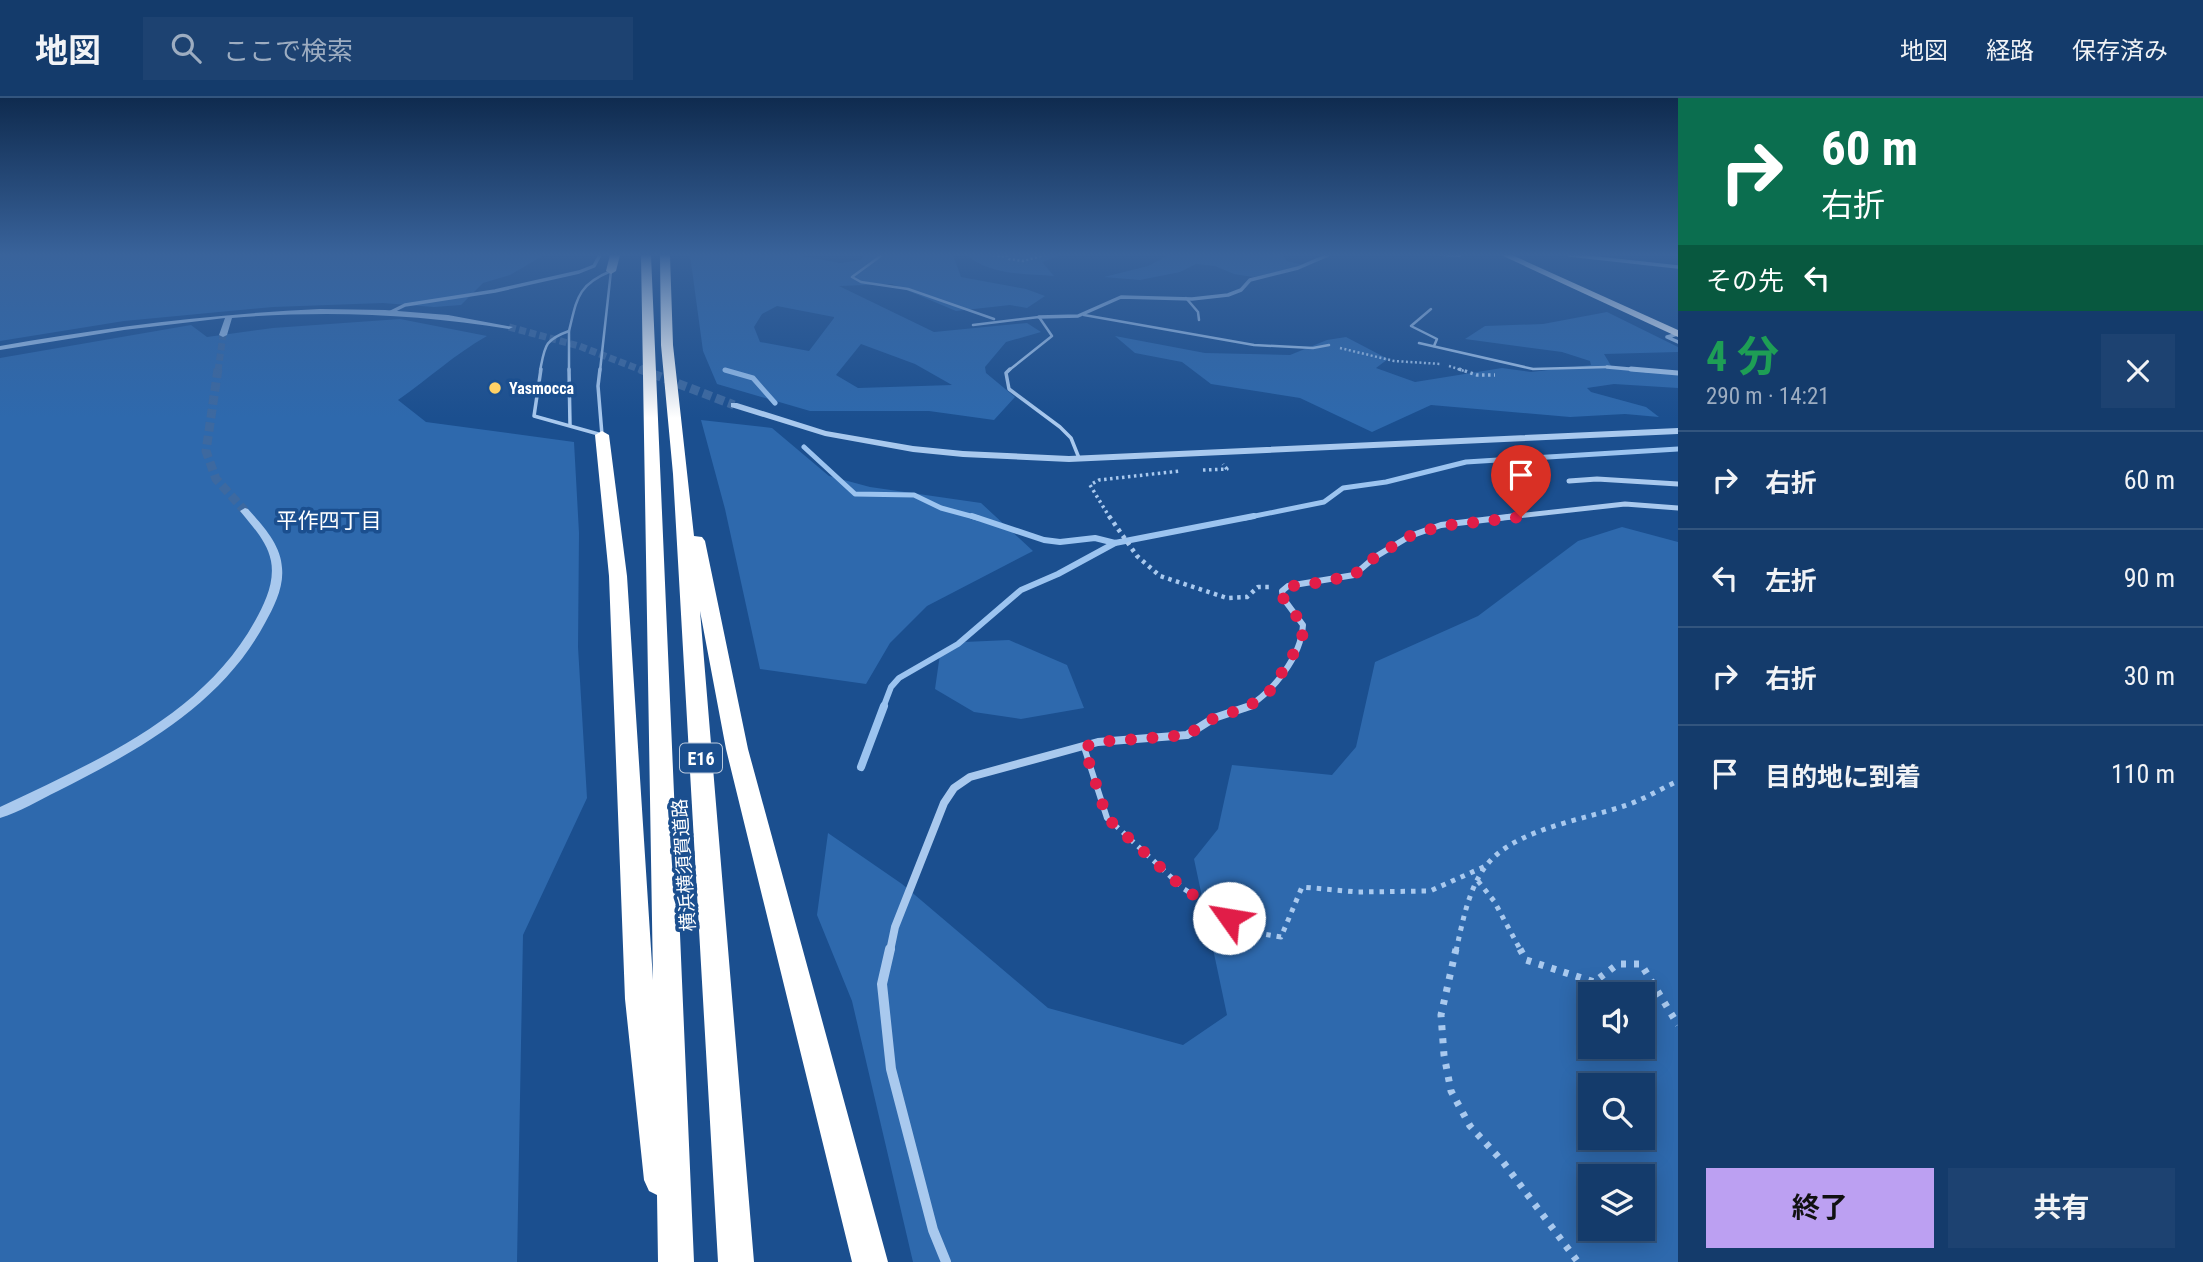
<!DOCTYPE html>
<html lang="ja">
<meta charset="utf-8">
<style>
body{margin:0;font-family:"Roboto Condensed","Noto Sans JP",sans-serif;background:#1d4271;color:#f1f3f6;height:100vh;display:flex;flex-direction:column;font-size:26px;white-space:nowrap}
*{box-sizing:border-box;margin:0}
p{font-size:23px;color:#9dadc1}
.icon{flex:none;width:38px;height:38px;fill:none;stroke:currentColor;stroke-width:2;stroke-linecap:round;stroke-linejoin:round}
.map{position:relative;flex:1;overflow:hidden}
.panel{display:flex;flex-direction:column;background:#143b6b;width:525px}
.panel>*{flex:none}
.hud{background:#0b6e4f;color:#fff;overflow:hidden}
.controls{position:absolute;left:1578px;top:884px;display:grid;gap:14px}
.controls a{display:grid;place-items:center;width:77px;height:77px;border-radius:0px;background:#143b6b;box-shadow:0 4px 18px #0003,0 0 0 2px #33557e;font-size:35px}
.pin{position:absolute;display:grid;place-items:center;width:60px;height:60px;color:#fff;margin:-72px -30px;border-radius:50% 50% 50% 0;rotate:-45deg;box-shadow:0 0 7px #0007}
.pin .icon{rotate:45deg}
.me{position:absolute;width:77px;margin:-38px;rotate:302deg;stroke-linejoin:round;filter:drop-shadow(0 0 5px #0008)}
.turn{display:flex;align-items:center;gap:24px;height:147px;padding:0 28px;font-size:32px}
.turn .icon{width:91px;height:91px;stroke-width:2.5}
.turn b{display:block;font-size:49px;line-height:60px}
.then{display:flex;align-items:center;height:66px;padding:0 28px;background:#0003;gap:14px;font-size:26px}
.round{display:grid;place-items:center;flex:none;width:74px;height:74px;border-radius:0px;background:#1d4271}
.summary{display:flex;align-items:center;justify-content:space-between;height:119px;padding:0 28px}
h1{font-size:42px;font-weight:700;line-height:52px;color:#1e9e55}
.primary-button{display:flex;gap:14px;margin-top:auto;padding:14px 28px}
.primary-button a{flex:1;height:80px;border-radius:0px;background:#bca0f2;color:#111;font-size:28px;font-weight:700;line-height:80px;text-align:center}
.primary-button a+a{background:#1d4271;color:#f1f3f6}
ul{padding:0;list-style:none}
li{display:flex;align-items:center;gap:21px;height:98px;padding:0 28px;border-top:2px solid #33557e}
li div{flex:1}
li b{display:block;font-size:26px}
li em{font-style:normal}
header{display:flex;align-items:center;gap:42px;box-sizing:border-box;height:98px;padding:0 35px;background:#143b6b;border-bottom:2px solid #33557e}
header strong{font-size:33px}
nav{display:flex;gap:38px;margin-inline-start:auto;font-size:24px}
.search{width:490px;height:63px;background:#1d4271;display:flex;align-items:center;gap:18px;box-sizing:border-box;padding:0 24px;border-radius:0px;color:#9dadc1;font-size:26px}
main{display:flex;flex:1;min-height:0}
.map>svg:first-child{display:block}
.green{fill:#2e69ad;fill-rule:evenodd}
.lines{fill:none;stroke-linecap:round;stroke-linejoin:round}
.stream-far3{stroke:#9cc4f0;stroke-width:3.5}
.stream-far2{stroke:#9cc4f0;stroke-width:5}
.stream-far1{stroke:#9cc4f0;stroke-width:6}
.stream{stroke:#9cc4f0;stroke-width:8}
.tertiary-tunnel-far1{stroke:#3d69a0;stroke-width:7;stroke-dasharray:7 3.5;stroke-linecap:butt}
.tertiary-tunnel{stroke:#3d69a0;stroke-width:9;stroke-dasharray:9 4.5;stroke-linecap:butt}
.path-far4{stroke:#a9c9ee;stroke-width:2.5;stroke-dasharray:2 2.5;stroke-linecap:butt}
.path-far3{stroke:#a9c9ee;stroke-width:3.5;stroke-dasharray:2.5 3.5;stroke-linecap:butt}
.path-far2{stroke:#a9c9ee;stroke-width:4.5;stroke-dasharray:3.5 4.5;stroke-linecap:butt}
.path-far1{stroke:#a9c9ee;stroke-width:5;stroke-dasharray:4.5 6;stroke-linecap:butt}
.path{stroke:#a9c9ee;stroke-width:7;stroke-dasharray:5 8;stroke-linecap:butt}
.service-far2{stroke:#a9c9ee;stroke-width:2.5}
.service-far1{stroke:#a9c9ee;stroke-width:3.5}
.service{stroke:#a9c9ee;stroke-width:6}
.minor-far4{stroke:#a9c9ee;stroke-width:3.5}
.minor-far3{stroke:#a9c9ee;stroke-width:5}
.minor-far2{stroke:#a9c9ee;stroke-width:6}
.minor-far1{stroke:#a9c9ee;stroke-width:8}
.minor{stroke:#a9c9ee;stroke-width:10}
.tertiary{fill:#a9c9ee;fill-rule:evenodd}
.primary{fill:#f0f6ff;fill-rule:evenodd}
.motorway{fill:#fff;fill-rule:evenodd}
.route{stroke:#e11d48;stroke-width:12;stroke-dasharray:0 21.6}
.poi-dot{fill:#ffd166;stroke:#1b4f8f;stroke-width:2.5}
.labels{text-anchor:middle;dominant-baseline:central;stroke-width:7;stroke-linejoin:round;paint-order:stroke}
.far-poi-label{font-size:16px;font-weight:bold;fill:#fff;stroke:#1b4f8f;text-anchor:start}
.shield{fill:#1b4f8f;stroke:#bbcadd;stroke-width:2}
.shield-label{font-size:18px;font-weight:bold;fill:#fff}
.street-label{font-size:19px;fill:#fff;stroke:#1b4f8f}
.neighbourhood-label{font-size:21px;fill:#fff;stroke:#1b4f8f}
</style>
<header>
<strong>地図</strong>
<div class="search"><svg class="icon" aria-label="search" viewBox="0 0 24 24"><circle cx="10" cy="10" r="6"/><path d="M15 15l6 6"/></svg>ここで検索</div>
<nav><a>地図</a><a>経路</a><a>保存済み</a></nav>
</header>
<main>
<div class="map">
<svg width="1678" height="1164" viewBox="0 0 1678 1164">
<rect width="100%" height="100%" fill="#1b4f8f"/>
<!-- green -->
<g class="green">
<polygon points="0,157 544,157 510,177 483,185 461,207 434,209 383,205 273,209 124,223 0,243"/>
<path d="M690,157H796L840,165L861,162L864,157H953L961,179L1026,191L1045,198L1027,210L1010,207L956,213L892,186L839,188L934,234L1027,225L1041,234L1006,244L985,269L986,275L1015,299L994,322L929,313H810L717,286L703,253ZM777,208L834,219V220L809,253L760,244L754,229L762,216ZM861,246L915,266L952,287L858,290L836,277Z"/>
<path d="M967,157H1062L1042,164L1054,178C1026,176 989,177 967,157Z"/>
<polygon points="1169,157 1282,157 1287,163 1307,168 1253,179 1234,176 1215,168 1196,166 1180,174 1140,182 1104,179 1148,168"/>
<polygon points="1607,214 1678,249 1678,254 1604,256 1613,271 1678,274 1678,290 1614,286 1587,290 1591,294 1646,309 1659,319 1625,316 1570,319 1431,307 1372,334 1300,300 1211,286 1182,264 1135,255 1115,238 1205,255 1290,257 1327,242 1346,239 1388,261 1376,270 1415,284 1502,270 1531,274 1591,267 1590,263 1562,254 1465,241 1485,228 1543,226"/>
<path d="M400,221L487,238C455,256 428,281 398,302L426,324L574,344L579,435L578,549L587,700L523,837L517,1164H0V260L191,227L207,239L273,230Z"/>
<polygon points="701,322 772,330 829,378 870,389 981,405 1033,453 927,508 890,545 866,586 760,571 725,411"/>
<path d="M1622,429L1678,444V1164H913L852,903L817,817L828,735L902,786L1048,910L1183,947L1227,917L1194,761L1218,731L1232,667L1332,677L1356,649L1375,564L1478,518L1578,443ZM1591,896H1643V948H1591ZM1591,987H1643V1040H1591ZM1591,1078H1643V1130H1591Z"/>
<polygon points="1009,542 1067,567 1084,610 1021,621 974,614 935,591 940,556 964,544"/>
</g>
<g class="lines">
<!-- stream-far3 -->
<polyline class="stream-far3" points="725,272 728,273"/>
<!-- stream-far2 -->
<g class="stream-far2">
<polyline points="725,272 753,280 775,305"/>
<polyline points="804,349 855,396 914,397 941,410 978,420"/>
<polyline points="1245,420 1324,404 1343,390 1386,384 1466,364 1678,351"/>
</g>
<!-- stream-far1 -->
<g class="stream-far1">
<polyline points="972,418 1044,442 1060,444 1095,440 1115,445 1254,418"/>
<polyline points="883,610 891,589 899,580 958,546 1021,492 1058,476 1115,445"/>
</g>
<!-- stream -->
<polyline class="stream" points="861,669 884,608"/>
<!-- tertiary-tunnel-far1 -->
<g class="tertiary-tunnel-far1">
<polyline points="509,229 579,248 644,273"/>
<polyline points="218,273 223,237"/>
</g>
<!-- tertiary-tunnel -->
<g class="tertiary-tunnel">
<polyline points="218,271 206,353 216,381 245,413"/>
<polyline points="640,271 734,307"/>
</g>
<!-- path-far4 -->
<g class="path-far4">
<polyline points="993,157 1006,159"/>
<polyline points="1006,157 1009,161 1023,163 1045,157"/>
<polyline points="1340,250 1394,263 1441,266"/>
<polyline points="1449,268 1464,273"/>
</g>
<!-- path-far3 -->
<g class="path-far3">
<polyline points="1459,271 1477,277 1495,277"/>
<polyline points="1203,372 1227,371 1223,366"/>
<polyline points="1110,420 1090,387 1099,382 1180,373"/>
</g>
<!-- path-far2 -->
<polyline class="path-far2" points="1109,418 1137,458 1160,478 1227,500 1247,499 1258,489 1269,489"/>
<!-- path-far1 -->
<g class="path-far1">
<polyline points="1115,727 1184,791 1252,834 1281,839 1302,789 1357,794 1430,793 1488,767"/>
<polyline points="1478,783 1494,803 1521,853"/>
<path d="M1456,853C1463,822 1470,781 1494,759C1525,730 1585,721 1624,708C1643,702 1660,691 1678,683"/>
</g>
<!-- path -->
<g class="path">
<polyline points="1456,851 1441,917 1444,957 1451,993 1470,1028 1503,1064 1578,1164"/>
<polyline points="1520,851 1526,862 1594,884 1618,866 1641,866 1678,927"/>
</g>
<!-- service-far2 -->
<g class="service-far2">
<polyline points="882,157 852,179 861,184 908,191 994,221"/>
<polyline points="1186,200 1198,214 1199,222"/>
<polyline points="1431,211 1411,228 1437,241 1434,248"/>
<polyline points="1084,217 1254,247 1313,250 1329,247"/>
<polyline points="973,227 1039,219 1052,238 1008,273"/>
<polyline points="569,233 569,273"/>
<polyline points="1419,245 1533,271 1607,269"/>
<path d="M540,273C545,248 544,242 569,233C577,201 577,187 611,173L600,273"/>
</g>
<!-- service-far1 -->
<g class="service-far1">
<polyline points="541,271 534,318 602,337 598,288 600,271"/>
<polyline points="569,271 570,327"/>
<polyline points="1010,271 1006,275 1009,291 1060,329 1071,340 1079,360"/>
</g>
<!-- service -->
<polyline class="service" points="1084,649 1107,720"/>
<!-- minor-far4 -->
<g class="minor-far4">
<polyline points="1569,157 1678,169"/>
<polyline points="389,215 405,207 495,193 579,174 594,168 600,157"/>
<polyline points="1039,219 1078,218 1121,199 1192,201 1228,197 1241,192 1250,182 1298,170 1328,157"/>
<polyline points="1678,236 1667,239 1678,244"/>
<polyline points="1607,269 1652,273"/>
</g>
<!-- minor-far3 -->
<g class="minor-far3">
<polyline points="1631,271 1678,275"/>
<polyline points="1569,383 1597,381 1678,386"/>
<polyline points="1500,420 1625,406 1678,410"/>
</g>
<!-- minor-far2 -->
<path class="minor-far2" d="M1246,610C1273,594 1301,559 1303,527L1283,500L1282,493L1288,488L1354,477L1375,459L1410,438L1441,427L1516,418"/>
<!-- minor-far1 -->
<polyline class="minor-far1" points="890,853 895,829 944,705 954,690 970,679 1098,644 1187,637 1214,620 1250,608"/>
<!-- minor -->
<polyline class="minor" points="890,851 882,886 891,971 933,1132 946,1164"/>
<!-- tertiary -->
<g class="tertiary">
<polygon points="1426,157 1463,157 1460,159"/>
<path d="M320,211L385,212L448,217L513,229L509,231C417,216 326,212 232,220L227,237L223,239L219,237L225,220L124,232L0,252V248C106,229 212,216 320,211Z"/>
<polygon points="731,305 737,305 826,333 913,348 963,353 1069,358 1678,330 1678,336 1069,364 963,359 913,354 825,338 731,309"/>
<path d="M245,410L248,411C263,428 281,447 282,470C284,489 274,509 265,525C221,607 139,652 58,693C39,702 20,714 0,720V709C94,664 202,619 255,523C265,505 275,484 271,463C267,443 252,428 240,413Z"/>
</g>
<!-- primary -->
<polygon class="primary" points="1501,157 1512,157 1678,232 1678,239"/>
<!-- motorway -->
<g class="motorway">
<polygon points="610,157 620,157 616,173 611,176 606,173"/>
<polygon points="641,157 651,157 694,1164 658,1164 657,1097 649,1093 644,1082 625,901 609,478 595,337 602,333 609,337 627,478 653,882"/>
<polygon points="660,157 670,157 673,247 694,438 702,439 705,443 748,651 888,1164 852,1164 726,651 700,513 754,1164 718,1164 673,376 661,247"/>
</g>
</g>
<!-- sky -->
<linearGradient id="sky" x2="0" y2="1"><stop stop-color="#0f2b4f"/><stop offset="0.49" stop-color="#39639b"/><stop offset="1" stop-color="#39639b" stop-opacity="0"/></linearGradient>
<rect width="1678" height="320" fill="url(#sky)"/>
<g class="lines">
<!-- route -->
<polyline class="route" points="1229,820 1184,791 1107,720 1084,649 1098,644 1187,637 1214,620 1248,609 1271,592 1302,542 1303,527 1283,500 1282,493 1288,488 1306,487 1354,477 1375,459 1410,438 1441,428 1521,419"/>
</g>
<!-- markers -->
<circle class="poi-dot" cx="495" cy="290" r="7"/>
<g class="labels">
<!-- far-poi labels -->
<g class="far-poi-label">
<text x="509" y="290">Yasmocca</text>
</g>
<!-- shield labels -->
<rect class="shield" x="680" y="645.5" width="42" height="29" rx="5"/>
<g class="shield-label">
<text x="701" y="660">E16</text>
</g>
<!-- street labels -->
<g class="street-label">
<text transform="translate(684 767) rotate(-94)">横浜横須賀道路</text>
</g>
<!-- neighbourhood labels -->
<g class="neighbourhood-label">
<text x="329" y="423">平作四丁目</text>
</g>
</g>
</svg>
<div class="controls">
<a><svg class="icon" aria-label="sound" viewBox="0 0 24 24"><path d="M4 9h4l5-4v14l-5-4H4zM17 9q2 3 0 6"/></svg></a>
<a><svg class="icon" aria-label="search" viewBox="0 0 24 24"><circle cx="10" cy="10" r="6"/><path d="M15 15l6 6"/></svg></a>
<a><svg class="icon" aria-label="layers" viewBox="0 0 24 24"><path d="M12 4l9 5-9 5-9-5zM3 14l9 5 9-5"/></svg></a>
</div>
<div class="pin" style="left:1521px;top:419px;background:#d93025"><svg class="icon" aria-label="arrive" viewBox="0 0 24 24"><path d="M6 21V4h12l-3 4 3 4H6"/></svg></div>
<svg class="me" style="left:1229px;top:820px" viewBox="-20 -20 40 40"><circle r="19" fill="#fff"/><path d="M0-13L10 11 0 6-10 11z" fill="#e11d48"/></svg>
</div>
<section class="panel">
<div class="hud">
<div class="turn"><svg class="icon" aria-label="right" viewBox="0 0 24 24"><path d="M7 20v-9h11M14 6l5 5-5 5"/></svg><div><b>60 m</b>右折</div></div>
<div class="then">その先<svg class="icon" aria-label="left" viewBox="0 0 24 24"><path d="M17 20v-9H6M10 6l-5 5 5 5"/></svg></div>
</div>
<div class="summary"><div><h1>4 分</h1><p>290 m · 14:21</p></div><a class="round"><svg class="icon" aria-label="close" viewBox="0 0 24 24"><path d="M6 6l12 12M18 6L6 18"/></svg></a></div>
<ul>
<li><svg class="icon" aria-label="right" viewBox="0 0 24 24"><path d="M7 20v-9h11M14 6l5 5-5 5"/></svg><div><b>右折</b></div><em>60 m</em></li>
<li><svg class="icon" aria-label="left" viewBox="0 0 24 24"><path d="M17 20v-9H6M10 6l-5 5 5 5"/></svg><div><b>左折</b></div><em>90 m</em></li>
<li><svg class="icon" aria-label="right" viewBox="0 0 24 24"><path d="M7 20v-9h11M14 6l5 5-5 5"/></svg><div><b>右折</b></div><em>30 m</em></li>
<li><svg class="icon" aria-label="arrive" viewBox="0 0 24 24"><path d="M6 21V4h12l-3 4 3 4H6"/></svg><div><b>目的地に到着</b></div><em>110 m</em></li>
</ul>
<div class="primary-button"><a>終了</a><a>共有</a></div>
</section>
</main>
